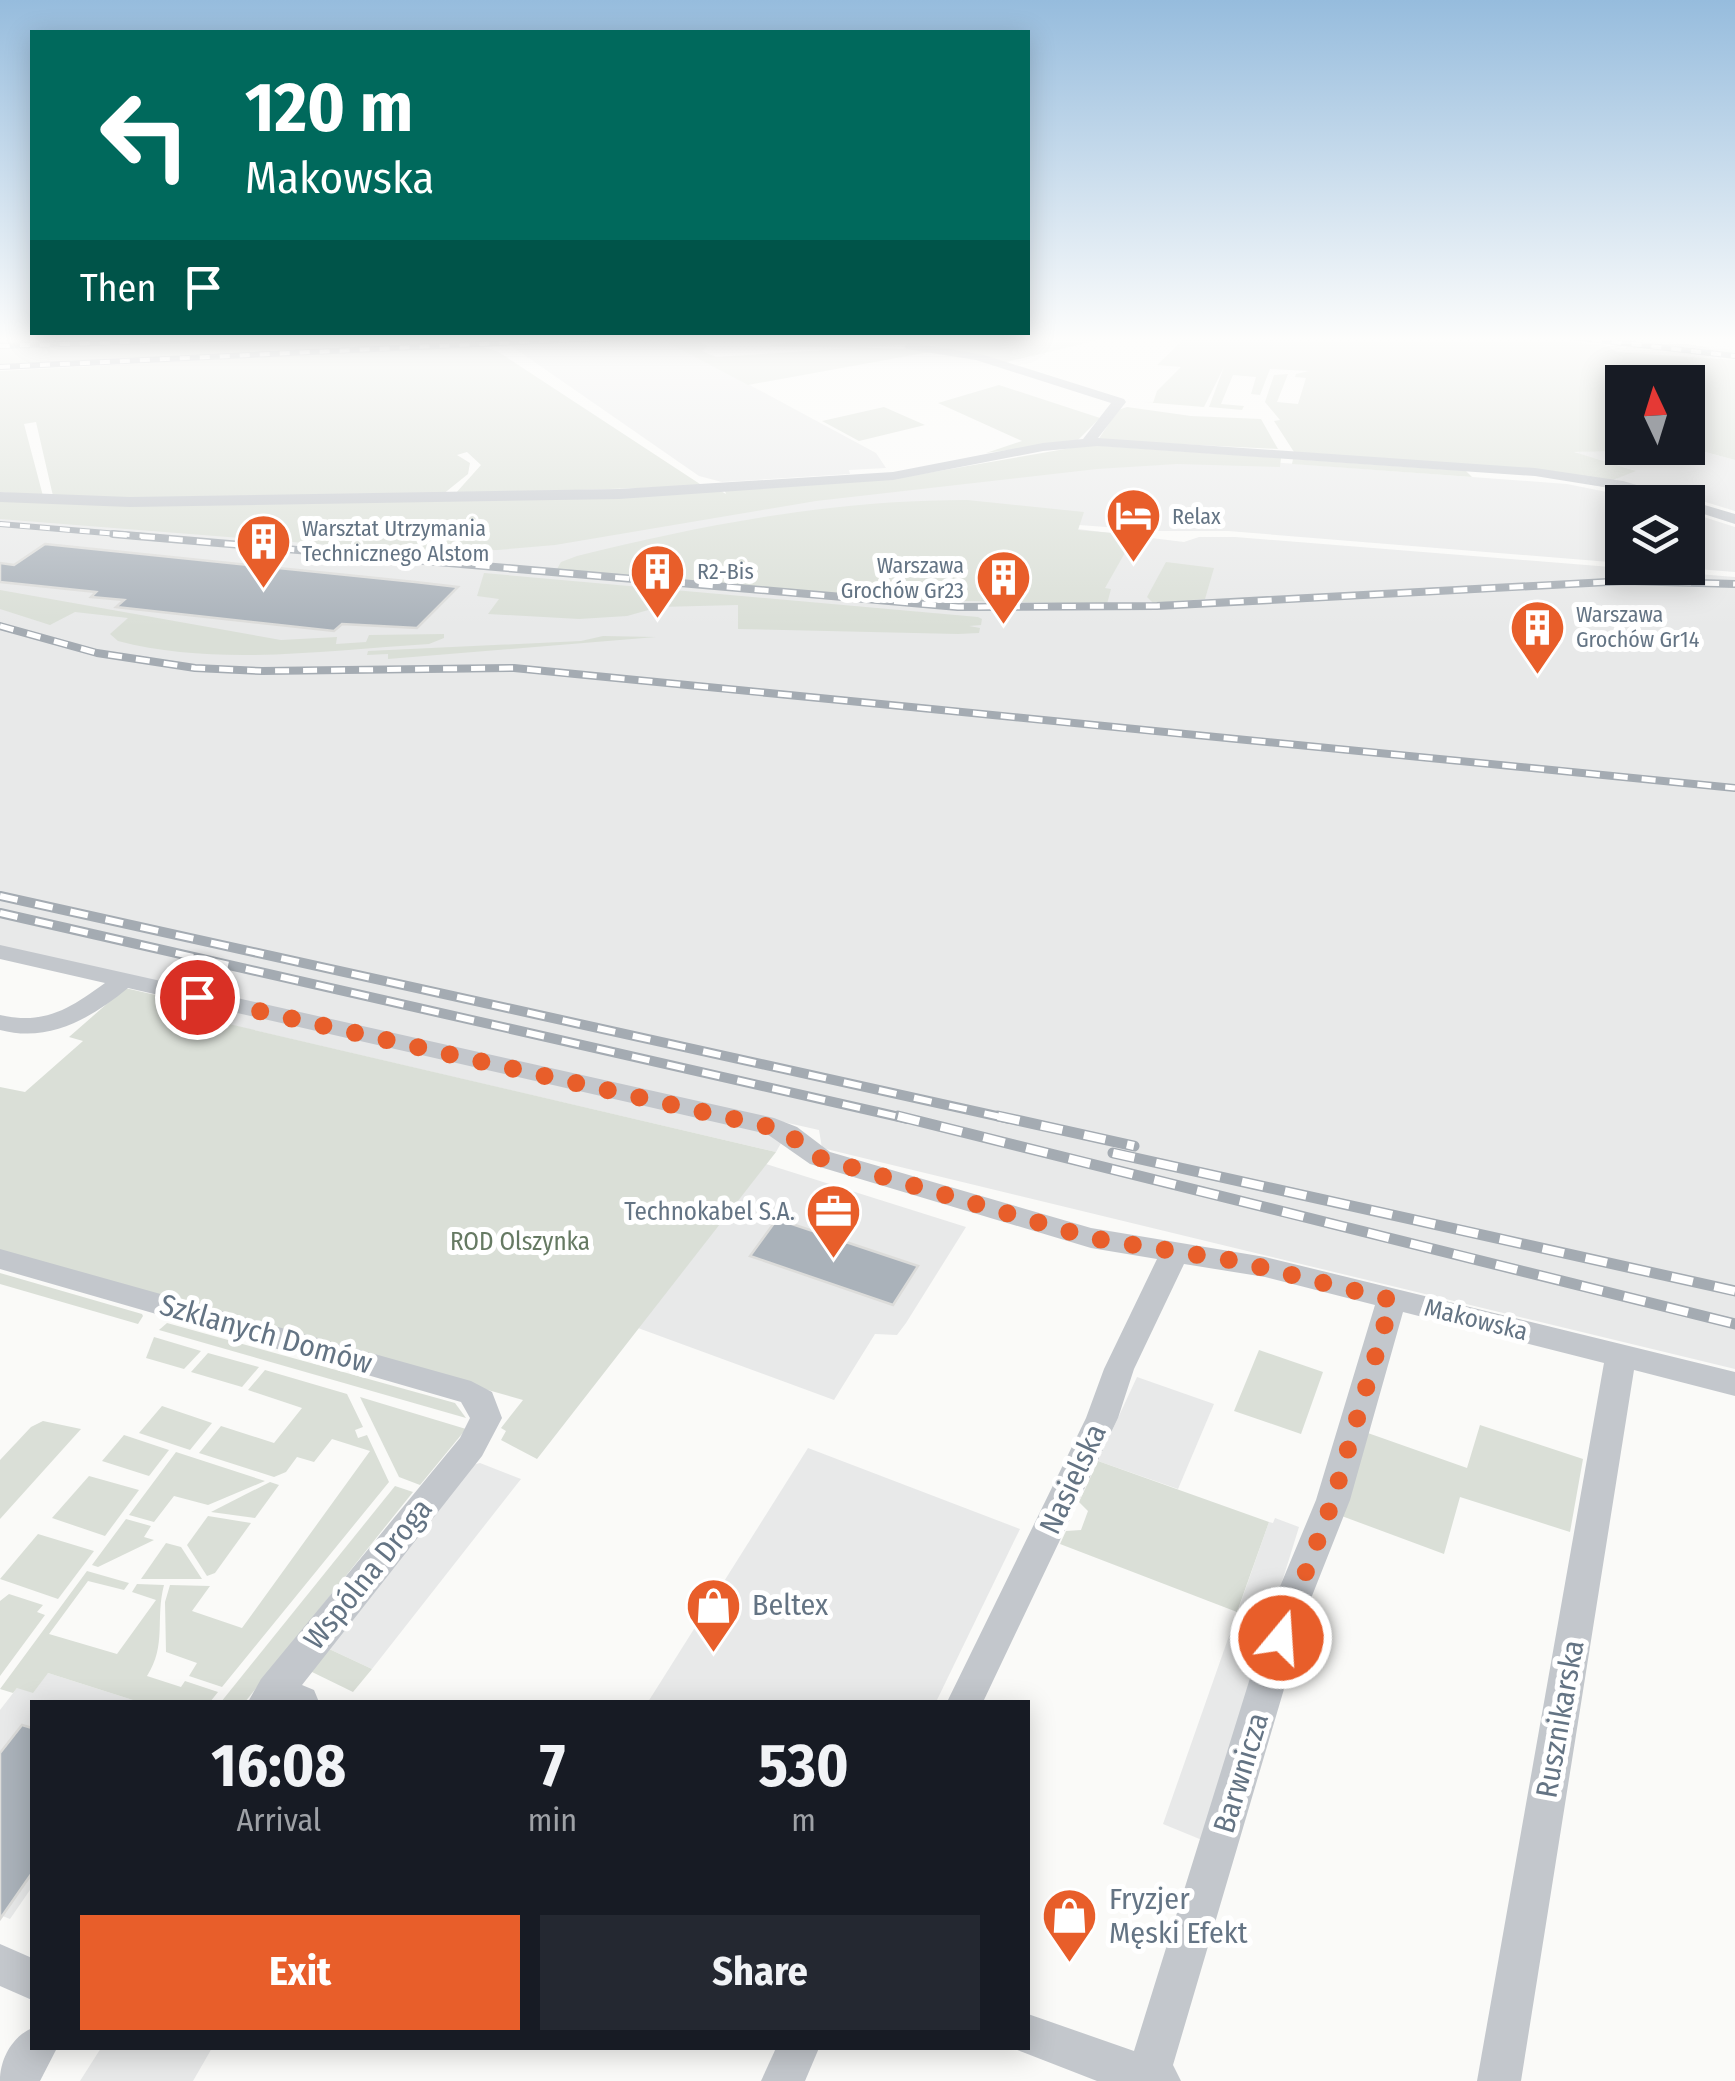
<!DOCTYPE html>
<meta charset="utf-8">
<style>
body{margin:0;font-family:"Fira Sans Condensed",sans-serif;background:#242831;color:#f1f3f6;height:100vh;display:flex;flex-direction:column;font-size:38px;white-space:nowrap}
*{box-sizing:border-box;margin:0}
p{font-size:32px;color:#9ea1a6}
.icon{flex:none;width:55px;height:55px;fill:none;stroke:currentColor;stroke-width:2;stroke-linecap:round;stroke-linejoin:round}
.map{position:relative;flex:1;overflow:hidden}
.sheet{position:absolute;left:30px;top:1700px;width:1000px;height:350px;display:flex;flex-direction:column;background:#171b24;border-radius:0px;box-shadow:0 5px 25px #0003}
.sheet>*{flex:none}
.guide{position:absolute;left:30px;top:30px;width:1000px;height:305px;border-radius:0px;box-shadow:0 5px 25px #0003;background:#00695c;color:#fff;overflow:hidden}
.needle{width:65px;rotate:356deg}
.buttons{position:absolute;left:1605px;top:365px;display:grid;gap:20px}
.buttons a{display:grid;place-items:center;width:100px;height:100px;border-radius:0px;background:#171b24;box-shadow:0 5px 25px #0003;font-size:50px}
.pin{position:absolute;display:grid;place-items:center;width:85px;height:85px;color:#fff;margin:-42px;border:5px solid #fff;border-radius:50%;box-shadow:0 2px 10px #0007}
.me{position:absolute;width:110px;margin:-55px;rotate:18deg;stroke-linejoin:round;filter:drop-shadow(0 0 8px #0008)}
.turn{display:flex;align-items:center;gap:35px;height:210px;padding:0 50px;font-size:45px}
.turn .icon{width:130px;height:130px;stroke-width:2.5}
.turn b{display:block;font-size:70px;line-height:85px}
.then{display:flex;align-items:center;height:95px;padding:0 50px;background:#0003;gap:20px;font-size:38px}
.eta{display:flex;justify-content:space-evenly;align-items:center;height:170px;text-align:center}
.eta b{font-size:60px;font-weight:700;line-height:70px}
.cta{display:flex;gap:20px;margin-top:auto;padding:20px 50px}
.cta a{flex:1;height:115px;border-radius:0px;background:#e85e2a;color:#fff;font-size:40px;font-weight:700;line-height:115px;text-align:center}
.cta a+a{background:#242831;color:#f1f3f6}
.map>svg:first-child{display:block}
.built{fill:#e8e9e9}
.green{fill:#dadfd7;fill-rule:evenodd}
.building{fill:#aab2ba;stroke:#dcdcda;stroke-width:2.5}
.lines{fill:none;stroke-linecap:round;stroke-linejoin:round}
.minor{fill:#c3c7cc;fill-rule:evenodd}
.rail-far3-casing{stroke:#a4abb2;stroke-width:6}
.rail-far2-casing{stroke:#a4abb2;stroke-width:8}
.rail-far1-casing{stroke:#a4abb2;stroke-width:10}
.rail-casing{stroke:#a4abb2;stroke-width:11}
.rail-far3{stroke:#fff;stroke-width:4;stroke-dasharray:10;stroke-linecap:butt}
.rail-far2{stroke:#fff;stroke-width:5;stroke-dasharray:14;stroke-linecap:butt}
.rail-far1{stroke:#fff;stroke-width:6;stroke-dasharray:18;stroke-linecap:butt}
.rail{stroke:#fff;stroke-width:8;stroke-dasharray:22;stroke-linecap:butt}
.route{stroke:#e85e2a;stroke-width:18;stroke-dasharray:0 32.4}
.labels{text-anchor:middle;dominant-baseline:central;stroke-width:10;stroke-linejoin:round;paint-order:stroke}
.far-poi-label{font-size:22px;fill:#647484;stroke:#fff;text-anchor:start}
.poi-label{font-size:25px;fill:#647484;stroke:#fff;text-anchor:end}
.park-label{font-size:25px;fill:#667a63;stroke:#fff}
.street-label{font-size:25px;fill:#647484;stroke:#fff}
.near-street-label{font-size:30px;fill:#647484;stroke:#fff}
.near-poi-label{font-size:30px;fill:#647484;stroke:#fff;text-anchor:start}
</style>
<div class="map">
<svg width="1735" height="2081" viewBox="0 0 1735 2081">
<rect width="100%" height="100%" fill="#fafaf8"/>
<!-- built -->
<g class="built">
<polygon points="0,337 1628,337 1735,350 1735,357 1581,340 1582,343 1428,345 996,338 668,341 876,453 886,468 849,470 850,474 722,482 699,476 510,345 522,343 0,370"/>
<polygon points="1615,448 1694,449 1735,460 1735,511 1676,493 1658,493 1613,480 1634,470 1571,453"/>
<polygon points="1215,458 1567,484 1657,502 1622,502 1622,563 1228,531 1160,531 1079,525 1078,529 1184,542 1199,537 1235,537 1735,577 1735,1369 822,1148 819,1130 0,946 0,504 668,498"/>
<polygon points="1688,512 1735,527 1735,572 1684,568 1688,568"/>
<polygon points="197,1002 785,1136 776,1152 184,1014"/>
<polygon points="766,1164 966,1227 906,1323 897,1335 875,1334 834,1400 638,1328"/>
<polygon points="1137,1377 1214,1404 1178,1489 1098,1461"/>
<polygon points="808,1448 1020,1529 936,1702 648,1702"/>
<polygon points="480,1463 521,1479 372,1669 327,1648 472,1465"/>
<polygon points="1275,1518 1299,1527 1202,1840 1163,1824 1269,1522 1273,1523"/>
<polygon points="48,1673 139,1702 32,1702 32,1887 10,1919 0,1915 0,1710 17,1688"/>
<polygon points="101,2048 212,2048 193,2081 80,2081"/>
</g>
<!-- green -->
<g class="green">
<polygon points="560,337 0,366 0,347 18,346 195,340"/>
<polygon points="805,339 1103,339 1002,363 928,344 859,347 935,351 748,385 665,341 699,341 708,346 702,351 716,357 857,348 768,346"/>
<path d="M1183,340L1582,343L1606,345L1616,352L1735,360V460L1694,449L1574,452L1636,471L1613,480L1294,452L1274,421L1280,420L1265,402L1274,375L1288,374L1277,402L1298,404L1306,378L1295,377L1296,374L1309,371L1270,369L1260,395L1251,394L1256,377L1233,375L1221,404L1244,406L1242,410L1209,407L1224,367L1204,407L1143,402L1153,403L1157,391L1181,367L1157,365ZM1622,382H1688V448H1622Z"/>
<polygon points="522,343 481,347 497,351 703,486 455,494 481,465 467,452 457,455 470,463 468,474 442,495 194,499 53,496 36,422 24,424 43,496 0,492 0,371"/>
<polygon points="999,385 1100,418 1077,441 986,453 1022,441 938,403"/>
<polygon points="884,407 925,425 859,441 822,421"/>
<polygon points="1127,407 1191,416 1261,419 1278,449 1098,440 1118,410"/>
<polygon points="1088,445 1281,458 1280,467 1177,464 1097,469 816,501 555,545 498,550 419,552 0,519 0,499 719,490 726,494 725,491 893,479"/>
<polygon points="1293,459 1466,471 1472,477 1292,464"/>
<path d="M967,500L1084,512L1078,530L1135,535L1105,588L1111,589L1107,604L870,599L557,569L561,562L577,556C706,524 834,500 967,500Z"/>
<polygon points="1166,562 1214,568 1205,599 1153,603 1147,597"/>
<polygon points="484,573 978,617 982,619 981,625 969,626 980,628 979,633 958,634 738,629 738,605 659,607 627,616 579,619 488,614 499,599 477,596"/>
<path d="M0,590L281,640L337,637L336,644L366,642L369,635L444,634V638L429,644C327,650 218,667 118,641L110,634L128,618L75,612L50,625L0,609Z"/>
<polygon points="603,636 656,637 388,659 388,654 367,655 368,651 581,641"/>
<polygon points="125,988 195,1004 186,1014 776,1152 537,1459 501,1440 506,1431 501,1428 523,1400 0,1252 0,1087 25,1092 83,1041 69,1037"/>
<polygon points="0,1273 142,1314 143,1316 138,1324 0,1284"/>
<polygon points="167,1323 455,1403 466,1418 159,1330"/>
<polygon points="154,1337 201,1351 184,1369 146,1358"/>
<polygon points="1259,1350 1323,1372 1301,1434 1234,1411"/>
<polygon points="208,1353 259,1367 242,1387 191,1372"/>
<polygon points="265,1370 347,1394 363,1427 355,1430 358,1438 367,1435 389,1482 222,1687 189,1676 197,1663 166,1652 165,1602 170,1585 210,1586 192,1611 242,1628 370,1451 332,1439 314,1462 297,1457 286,1472 274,1477 199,1453 221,1426 274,1443 302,1408 248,1390"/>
<polygon points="360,1397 466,1429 420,1485 399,1477"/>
<polygon points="162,1406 212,1423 190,1450 139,1433"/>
<polygon points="43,1421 81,1429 0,1519 0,1460 31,1427"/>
<polygon points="1480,1425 1583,1459 1570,1532 1460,1497 1444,1554 1339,1515 1365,1432 1467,1468"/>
<polygon points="124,1435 169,1450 149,1476 102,1461"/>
<polygon points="176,1452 265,1481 208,1505 174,1496 154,1522 129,1515"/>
<polygon points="1098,1461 1269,1522 1237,1612 1060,1544 1066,1531 1081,1530 1088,1511 1079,1502"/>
<polygon points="89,1476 139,1490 105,1536 52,1518"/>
<polygon points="270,1482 279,1485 255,1518 211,1512"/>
<polygon points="395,1486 413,1492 245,1702 221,1702"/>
<polygon points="208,1516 251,1523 215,1573 207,1576 187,1545"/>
<polygon points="126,1519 151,1526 144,1537 154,1540 98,1567 92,1565"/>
<polygon points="38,1534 94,1551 58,1599 0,1579"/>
<polygon points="166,1543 181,1547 202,1579 141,1579"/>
<path d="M87,1571L129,1583L124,1590L88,1581L49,1634L117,1654L156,1600L132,1592L137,1584L164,1585C155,1619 167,1645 147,1676L181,1687L185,1681L218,1692L210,1702H139L48,1673L33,1693L17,1688L13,1693L0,1689Z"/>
<polygon points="9,1594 43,1605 37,1612 45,1615 0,1676 0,1601"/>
<polygon points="327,1648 372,1669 353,1692 312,1672 312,1666"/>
</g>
<!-- building -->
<g class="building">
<polygon points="45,544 415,582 458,587 417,628 342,624 334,631 116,607 124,600 91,597 96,592 0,582 0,563 14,565"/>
<polygon points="777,1219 918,1266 893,1305 750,1256"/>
<polygon points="22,1725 32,1728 32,1873 0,1919 0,1753"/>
</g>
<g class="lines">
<!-- minor -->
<g class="minor">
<polygon points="910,342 984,355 1124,399 1126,402 1098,438 1535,468 1623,481 1735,514 1735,524 1688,509 1688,502 1667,502 1622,490 1535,476 1097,446 1043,451 893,480 619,499 130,507 0,502 0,492 130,497 619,489 893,472 1043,443 1083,439 1111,403 976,360 906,349 904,346"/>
<path d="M0,945L774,1118L797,1127L830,1152L1091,1228L1265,1257L1735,1372V1396L1634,1370L1521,2081H1477L1604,1363L1403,1312L1350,1500L1310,1601L1173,2065L1181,2081H1097L1012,2048H1028V2014L1134,2051L1274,1601L1316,1500L1375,1305L1265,1277L1184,1264L1134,1369L1118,1418L983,1702H947L1086,1418L1104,1369L1157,1259L1091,1248L810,1164L767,1134L128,988C90,1019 49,1043 0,1030V1015C45,1025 69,1009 105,983L0,959Z"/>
<polygon points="0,1249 471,1381 492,1392 502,1418 482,1456 302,1685 314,1690 319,1702 248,1702 261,1679 460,1438 470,1418 461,1402 0,1269"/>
<polygon points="0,1944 32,1958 32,2000 0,1986"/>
<path d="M32,2028V2048H57L40,2081H0C0,2059 12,2037 32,2028Z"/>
<polygon points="776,2048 819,2048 805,2081 761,2081"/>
</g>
<defs>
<g id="rail-far3">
<polyline points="1316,337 1469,337"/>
<polyline points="1572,337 1735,356"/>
<polyline points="0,346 280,337"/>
<polyline points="0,367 624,337"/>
<polyline points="0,524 142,536"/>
</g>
<g id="rail-far2">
<polyline points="113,534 958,607 1157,606 1626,581 1735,584"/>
<polyline points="0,626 97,653 195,668 262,671 514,668 1735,788"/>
</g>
<g id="rail-far1">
<polyline points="0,896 1010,1119"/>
<polyline points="0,913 908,1119"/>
</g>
<g id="rail">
<polyline points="898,1116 1735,1324"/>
<polyline points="998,1116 1134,1146"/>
<polyline points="1113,1153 1735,1291"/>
</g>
</defs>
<!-- rail-far3 casing -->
<use href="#rail-far3" class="rail-far3-casing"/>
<!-- rail-far2 casing -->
<use href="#rail-far2" class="rail-far2-casing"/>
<!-- rail-far1 casing -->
<use href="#rail-far1" class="rail-far1-casing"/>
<!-- rail casing -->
<use href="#rail" class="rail-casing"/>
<!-- rail-far3 -->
<use href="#rail-far3" class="rail-far3"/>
<!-- rail-far2 -->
<use href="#rail-far2" class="rail-far2"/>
<!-- rail-far1 -->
<use href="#rail-far1" class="rail-far1"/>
<!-- rail -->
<use href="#rail" class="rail"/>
</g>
<!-- sky -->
<linearGradient id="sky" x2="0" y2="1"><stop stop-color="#96bcdd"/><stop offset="0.54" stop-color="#fdfdfc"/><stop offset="1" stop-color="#fdfdfc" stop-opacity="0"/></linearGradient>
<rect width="1735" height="628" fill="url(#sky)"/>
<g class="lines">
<!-- route -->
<path class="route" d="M197,997L774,1128C795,1133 801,1150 820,1158L1091,1238L1236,1261L1392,1300L1333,1500L1281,1638"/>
</g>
<!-- icons -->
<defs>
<symbol id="hotel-pin" viewBox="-11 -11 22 30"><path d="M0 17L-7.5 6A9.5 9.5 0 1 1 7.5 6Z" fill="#e85e2a" stroke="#fff"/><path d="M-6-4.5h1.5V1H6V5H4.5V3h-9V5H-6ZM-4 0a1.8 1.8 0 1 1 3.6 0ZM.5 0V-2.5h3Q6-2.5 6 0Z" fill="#fff"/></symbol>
<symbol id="building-pin" viewBox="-11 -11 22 30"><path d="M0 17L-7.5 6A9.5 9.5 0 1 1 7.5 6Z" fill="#e85e2a" stroke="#fff"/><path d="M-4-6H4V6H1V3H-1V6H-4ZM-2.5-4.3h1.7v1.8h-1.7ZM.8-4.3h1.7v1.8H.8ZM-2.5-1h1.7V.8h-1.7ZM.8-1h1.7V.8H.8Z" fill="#fff"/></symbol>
<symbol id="office-pin" viewBox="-11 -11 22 30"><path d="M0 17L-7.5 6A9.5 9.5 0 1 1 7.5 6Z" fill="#e85e2a" stroke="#fff"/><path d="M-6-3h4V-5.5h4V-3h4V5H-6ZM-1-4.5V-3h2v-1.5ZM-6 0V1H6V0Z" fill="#fff"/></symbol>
<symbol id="shop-pin" viewBox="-11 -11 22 30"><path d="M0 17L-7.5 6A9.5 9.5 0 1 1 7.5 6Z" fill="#e85e2a" stroke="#fff"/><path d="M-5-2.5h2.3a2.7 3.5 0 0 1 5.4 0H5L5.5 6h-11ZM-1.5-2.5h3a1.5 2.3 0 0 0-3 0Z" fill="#fff"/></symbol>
</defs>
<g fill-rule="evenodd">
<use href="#hotel-pin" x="1102" y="484" width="63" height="86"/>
<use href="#building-pin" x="232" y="510" width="63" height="86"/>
<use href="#building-pin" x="626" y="540" width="63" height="86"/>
<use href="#building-pin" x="972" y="546" width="63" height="86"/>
<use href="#building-pin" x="1506" y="596" width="63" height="86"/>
<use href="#office-pin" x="802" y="1180" width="63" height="86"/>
<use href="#shop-pin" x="682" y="1574" width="63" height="86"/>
<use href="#shop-pin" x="1038" y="1884" width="63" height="86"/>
</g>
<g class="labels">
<!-- far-poi labels -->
<g class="far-poi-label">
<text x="1172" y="516">Relax</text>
<text x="302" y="528">Warsztat Utrzymania<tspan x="302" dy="25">Technicznego Alstom</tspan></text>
<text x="964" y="565" text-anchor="end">Warszawa<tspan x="964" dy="25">Grochów Gr23</tspan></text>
<text x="697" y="571">R2-Bis</text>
<text x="1576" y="614">Warszawa<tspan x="1576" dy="25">Grochów Gr14</tspan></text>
</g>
<!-- poi labels -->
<g class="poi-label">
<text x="795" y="1212">Technokabel S.A.</text>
</g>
<!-- park labels -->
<g class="park-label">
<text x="520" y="1242">ROD Olszynka</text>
</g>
<!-- street labels -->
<g class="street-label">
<text transform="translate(1476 1320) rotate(14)">Makowska</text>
</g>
<!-- near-street labels -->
<g class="near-street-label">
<text transform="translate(266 1334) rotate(16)">Szklanych Domów</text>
<text transform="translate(1073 1479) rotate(-65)">Nasielska</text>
<text transform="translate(368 1574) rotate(-51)">Wspólna Droga</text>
<text transform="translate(1560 1719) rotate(-80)">Rusznikarska</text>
<text transform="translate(1241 1773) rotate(-73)">Barwnicza</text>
</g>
<!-- near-poi labels -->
<g class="near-poi-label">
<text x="752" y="1605">Beltex</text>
<text x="1109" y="1899">Fryzjer<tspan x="1109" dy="34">Męski Efekt</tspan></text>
</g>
</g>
</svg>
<div class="buttons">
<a><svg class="needle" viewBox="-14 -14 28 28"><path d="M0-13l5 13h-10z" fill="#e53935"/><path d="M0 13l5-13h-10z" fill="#9ea1a6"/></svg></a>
<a><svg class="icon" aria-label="layers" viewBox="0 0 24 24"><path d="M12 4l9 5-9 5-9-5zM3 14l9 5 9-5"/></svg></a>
</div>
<div class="pin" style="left:197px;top:997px;background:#d93025"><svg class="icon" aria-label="arrive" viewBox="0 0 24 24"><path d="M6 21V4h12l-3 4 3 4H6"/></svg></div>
<svg class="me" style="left:1281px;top:1638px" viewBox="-20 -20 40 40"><circle r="17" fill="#e85e2a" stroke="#fff" stroke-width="3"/><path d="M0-11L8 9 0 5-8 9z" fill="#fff"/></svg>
<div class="guide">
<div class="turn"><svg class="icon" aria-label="left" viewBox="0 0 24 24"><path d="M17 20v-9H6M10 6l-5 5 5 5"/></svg><div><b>120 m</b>Makowska</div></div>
<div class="then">Then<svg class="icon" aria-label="arrive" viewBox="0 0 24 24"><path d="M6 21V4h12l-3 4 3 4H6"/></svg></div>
</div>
<section class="sheet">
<div class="eta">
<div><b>16:08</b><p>Arrival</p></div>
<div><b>7</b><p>min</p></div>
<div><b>530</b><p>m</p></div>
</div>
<div class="cta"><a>Exit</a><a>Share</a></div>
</section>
</div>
